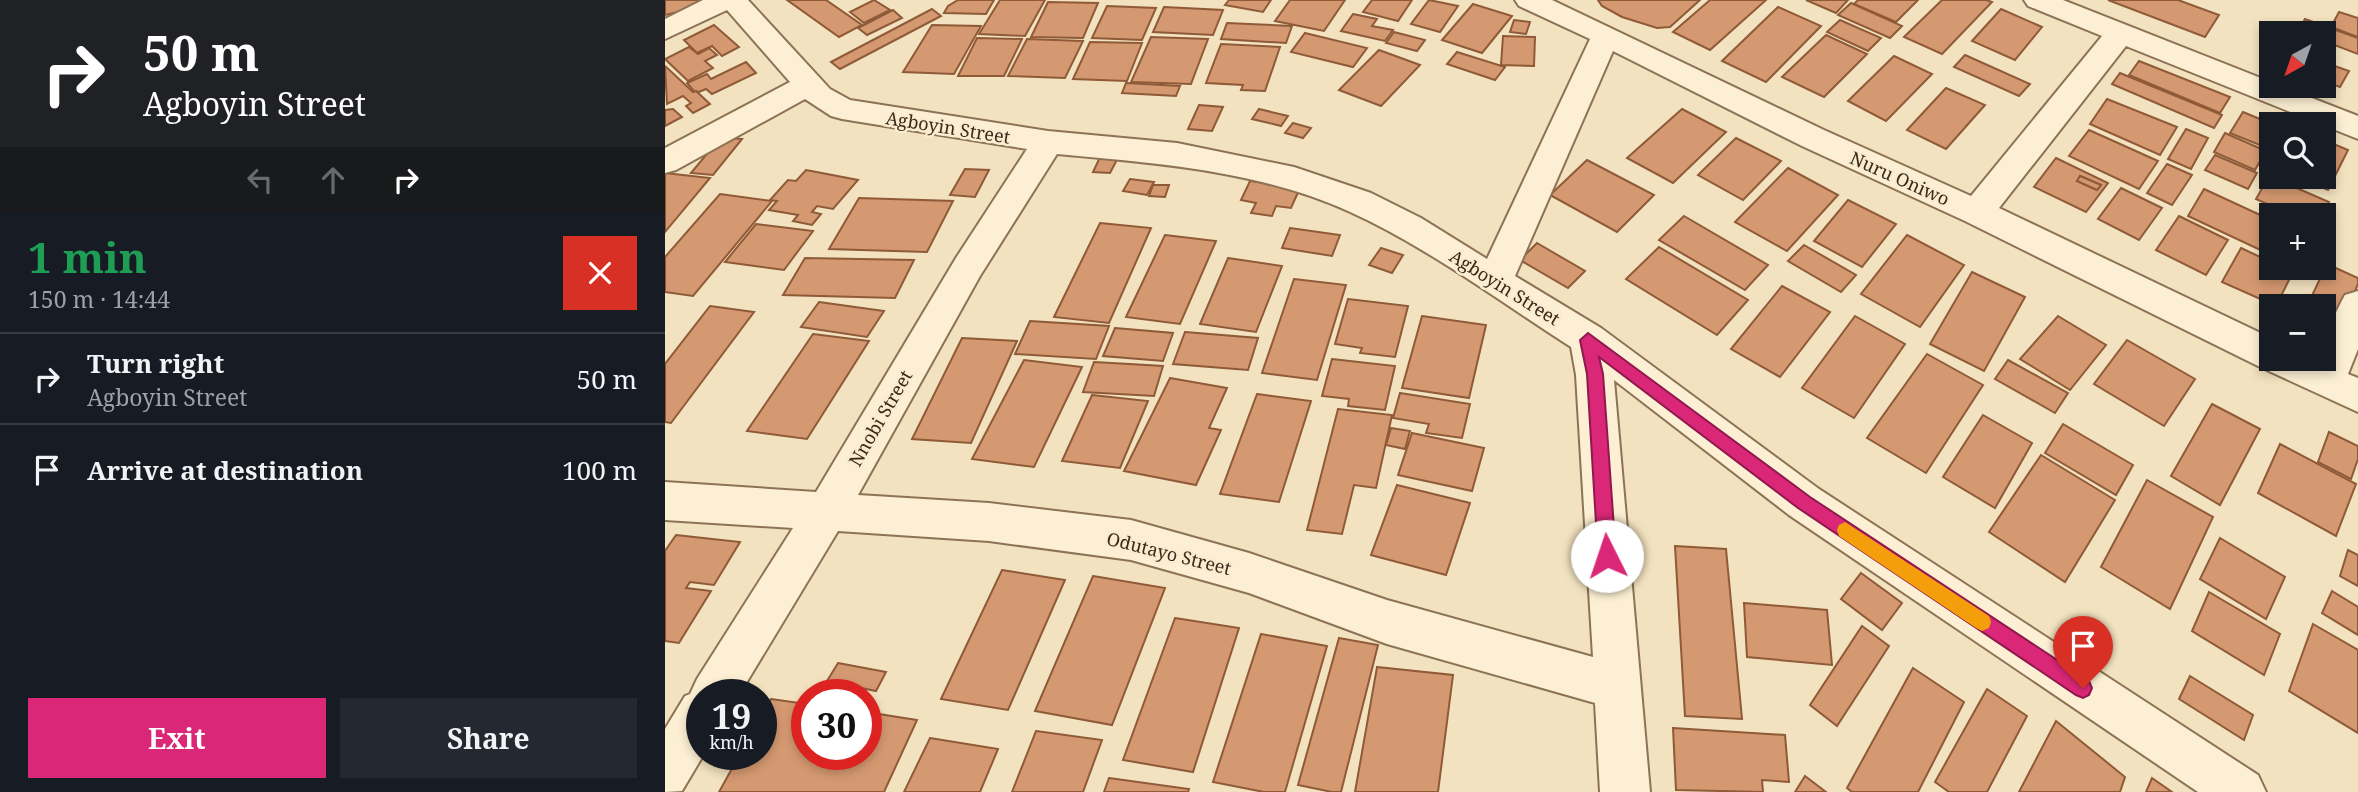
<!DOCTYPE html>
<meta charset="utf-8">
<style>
body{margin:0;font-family:"Noto Serif",serif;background:#242831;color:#f1f3f6;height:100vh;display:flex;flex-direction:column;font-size:26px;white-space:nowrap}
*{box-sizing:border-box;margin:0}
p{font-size:23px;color:#9ea1a6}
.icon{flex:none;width:38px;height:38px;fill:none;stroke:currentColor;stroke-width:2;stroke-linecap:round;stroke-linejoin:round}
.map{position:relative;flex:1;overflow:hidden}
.panel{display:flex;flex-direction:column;background:#171b24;width:665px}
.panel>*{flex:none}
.hud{background:#202124;color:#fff;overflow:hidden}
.needle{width:46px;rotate:220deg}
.tools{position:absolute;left:1594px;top:21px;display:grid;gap:14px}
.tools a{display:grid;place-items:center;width:77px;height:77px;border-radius:0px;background:#171b24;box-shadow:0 4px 10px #0003;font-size:35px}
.speed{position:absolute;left:21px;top:679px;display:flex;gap:14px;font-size:35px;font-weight:700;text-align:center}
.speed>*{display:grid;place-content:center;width:91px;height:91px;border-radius:50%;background:#171b24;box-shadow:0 4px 10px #0003;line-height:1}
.speed small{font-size:18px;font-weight:400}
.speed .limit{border:10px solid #d22;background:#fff;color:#111}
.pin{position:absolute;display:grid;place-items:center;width:60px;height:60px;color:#fff;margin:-72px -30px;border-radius:50% 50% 50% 0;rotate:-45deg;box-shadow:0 0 7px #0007}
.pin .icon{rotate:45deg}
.me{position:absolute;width:77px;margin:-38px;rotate:356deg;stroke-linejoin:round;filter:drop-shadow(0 0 5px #0008)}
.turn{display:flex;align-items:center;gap:24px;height:147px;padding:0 28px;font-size:32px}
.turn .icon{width:91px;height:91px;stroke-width:2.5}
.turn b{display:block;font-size:49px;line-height:60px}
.lanes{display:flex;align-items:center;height:66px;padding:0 28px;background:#0003;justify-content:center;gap:35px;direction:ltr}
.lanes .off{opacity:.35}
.round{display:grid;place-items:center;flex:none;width:74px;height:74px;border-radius:0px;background:#242831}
.headline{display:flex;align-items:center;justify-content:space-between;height:119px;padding:0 28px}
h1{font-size:42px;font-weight:700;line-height:52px;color:#1e9e55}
.cta{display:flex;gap:14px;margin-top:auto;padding:14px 28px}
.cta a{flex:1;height:80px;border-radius:0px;background:#db2777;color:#fff;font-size:28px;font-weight:700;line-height:80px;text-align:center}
.cta a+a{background:#242831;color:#f1f3f6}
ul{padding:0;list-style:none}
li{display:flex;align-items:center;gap:21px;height:91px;padding:0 28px;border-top:2px solid #363941}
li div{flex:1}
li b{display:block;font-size:26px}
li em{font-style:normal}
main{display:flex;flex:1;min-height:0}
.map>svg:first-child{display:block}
.building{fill:#d59971;stroke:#8f5a38;stroke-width:2;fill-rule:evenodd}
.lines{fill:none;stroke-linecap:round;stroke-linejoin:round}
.minor-casing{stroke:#8d7255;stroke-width:4}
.minor{fill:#fcefd3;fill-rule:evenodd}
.route{fill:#db2777;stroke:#8e194d;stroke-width:2}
.slow{fill:#f59e0b}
.labels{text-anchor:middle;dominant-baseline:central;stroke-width:5;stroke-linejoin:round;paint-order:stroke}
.street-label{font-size:18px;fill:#3b2a1b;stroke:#f9eccf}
</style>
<main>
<section class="panel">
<div class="hud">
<div class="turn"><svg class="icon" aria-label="right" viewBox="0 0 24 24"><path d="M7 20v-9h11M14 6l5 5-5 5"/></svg><div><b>50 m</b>Agboyin Street</div></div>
<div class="lanes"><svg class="icon off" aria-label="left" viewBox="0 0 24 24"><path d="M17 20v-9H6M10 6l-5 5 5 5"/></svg><svg class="icon off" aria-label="ahead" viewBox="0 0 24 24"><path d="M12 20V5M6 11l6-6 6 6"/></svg><svg class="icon" aria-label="right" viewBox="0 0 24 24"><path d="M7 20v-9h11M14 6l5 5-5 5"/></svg></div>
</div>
<div class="headline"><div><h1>1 min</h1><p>150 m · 14:44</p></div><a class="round" style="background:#d93025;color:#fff"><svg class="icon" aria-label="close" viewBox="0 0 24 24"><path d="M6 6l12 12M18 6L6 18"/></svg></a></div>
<ul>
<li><svg class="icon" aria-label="right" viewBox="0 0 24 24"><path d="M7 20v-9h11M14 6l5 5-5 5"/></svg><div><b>Turn right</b><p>Agboyin Street</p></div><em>50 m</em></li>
<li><svg class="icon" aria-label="arrive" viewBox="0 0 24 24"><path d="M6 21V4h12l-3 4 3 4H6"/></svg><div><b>Arrive at destination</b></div><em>100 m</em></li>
</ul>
<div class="cta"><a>Exit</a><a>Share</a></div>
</section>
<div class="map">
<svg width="1693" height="792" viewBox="0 0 1693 792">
<rect width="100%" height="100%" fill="#f2e2bf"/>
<!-- building -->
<g class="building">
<polygon points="0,0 34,0 34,7 0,15"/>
<polygon points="122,0 161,0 197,25 174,37"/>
<polygon points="209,0 225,10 199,23 185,12"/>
<polygon points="293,0 329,0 321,14 279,13 283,6"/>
<polygon points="335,0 380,0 360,36 314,34"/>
<polygon points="564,0 606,0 598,12 560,5"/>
<polygon points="625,0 680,0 659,31 610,21"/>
<polygon points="707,0 747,0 733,21 698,12"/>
<polygon points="764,0 793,6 775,32 746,24"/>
<polygon points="933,0 1035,0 1005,27 992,28 957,17 937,6"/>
<polygon points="1045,0 1101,0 1045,50 1008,32"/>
<polygon points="1141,0 1183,0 1171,13"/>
<polygon points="1193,0 1253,0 1231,22 1189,4"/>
<polygon points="1277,0 1321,0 1327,2 1277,54 1239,37"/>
<polygon points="1443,0 1513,0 1554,15 1540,37"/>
<polygon points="383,2 433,3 418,38 366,37"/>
<polygon points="1186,3 1237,26 1225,38 1173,15"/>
<polygon points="808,4 847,16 817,53 777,40"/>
<polygon points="442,6 491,8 477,40 427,38"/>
<polygon points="499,7 558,10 548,35 488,32"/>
<polygon points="1113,7 1156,26 1101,82 1057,61"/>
<polygon points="267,9 276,16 175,69 166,62"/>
<polygon points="1336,9 1377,27 1350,60 1307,41"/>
<polygon points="228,10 237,18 202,35 193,28"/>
<polygon points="1674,12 1693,18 1693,37 1666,27"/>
<polygon points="688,14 712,19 707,26 728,30 720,41 676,31"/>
<polygon points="1640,19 1693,38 1693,54 1659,41 1659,33 1633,32"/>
<polygon points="849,20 865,22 861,34 845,32"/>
<polygon points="1175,20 1216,38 1203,51 1162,32"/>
<polygon points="562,23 627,26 621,43 556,39"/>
<polygon points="49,25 74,47 57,56 47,46 32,53 19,40"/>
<polygon points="267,25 316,26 289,74 238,72"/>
<polygon points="729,32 760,40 752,51 721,43"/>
<polygon points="640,33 702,48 688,67 626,52"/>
<polygon points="1161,35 1202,54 1159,97 1117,77"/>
<polygon points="838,36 870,37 869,66 836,65"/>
<polygon points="486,37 543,39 526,84 466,82"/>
<polygon points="312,38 357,39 339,76 293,76"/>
<polygon points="362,39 418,41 400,78 343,76"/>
<polygon points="425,42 477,43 462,81 408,79"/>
<polygon points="556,44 615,47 600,91 576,90 578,85 541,83"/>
<polygon points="24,47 33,54 44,48 52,55 40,61 48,68 23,81 0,59"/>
<polygon points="714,50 755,65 716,106 674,90"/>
<polygon points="792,52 840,67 830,80 782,64"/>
<polygon points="1300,55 1365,84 1354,96 1289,67"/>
<polygon points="1229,56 1267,74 1221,121 1183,101"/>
<polygon points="1474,61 1565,97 1555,113 1464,75"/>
<polygon points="81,62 91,73 47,94 41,89 34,92 29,91 22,83 42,74 46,79"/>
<polygon points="1664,64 1684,71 1675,87 1659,81 1659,72"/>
<polygon points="0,66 28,92 31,91 45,104 28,113 21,106 26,103 18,96 2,104"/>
<polygon points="1455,73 1557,115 1549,128 1447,84"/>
<polygon points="461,83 515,86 511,96 457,93"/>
<polygon points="1281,88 1320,105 1281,149 1242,130"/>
<polygon points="1442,99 1512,127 1495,155 1425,124"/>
<polygon points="534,105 558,107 547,131 523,129"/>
<polygon points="8,109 17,117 0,126 0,110"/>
<polygon points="594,109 623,116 616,126 587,119"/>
<polygon points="1017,109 1061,132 1008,183 962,158"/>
<polygon points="1578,112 1607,124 1606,141 1602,148 1565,133"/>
<polygon points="628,123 646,128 638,138 620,133"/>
<polygon points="1521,129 1543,138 1526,169 1503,159"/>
<polygon points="1424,130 1493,161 1474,189 1404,156"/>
<polygon points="1560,133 1601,151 1590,170 1549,152"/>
<polygon points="56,137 77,139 48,175 26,173"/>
<polygon points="1071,138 1116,161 1078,200 1033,175"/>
<polygon points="1659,140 1683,150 1663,190 1633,177 1659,177"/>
<polygon points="436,155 454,156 445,173 428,172"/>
<polygon points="1550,155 1592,173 1583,189 1540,170"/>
<path d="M1391,158L1443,183L1421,212L1369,187ZM1415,176L1436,185L1432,190L1412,181Z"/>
<polygon points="922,160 989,195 952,232 885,195"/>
<polygon points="1502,164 1527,175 1507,205 1482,193"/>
<polygon points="1123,168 1173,195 1122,251 1070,222"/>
<polygon points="300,169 324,170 310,197 285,195"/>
<polygon points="141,170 193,180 168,209 152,206 147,212 156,214 147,225 128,221 133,215 104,210 112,201 105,200 123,180 131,181"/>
<polygon points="0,173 45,178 0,232"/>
<polygon points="1415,176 1436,185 1432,190 1412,181"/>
<polygon points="1604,176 1664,202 1657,215 1627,215 1591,199"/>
<polygon points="465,179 489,182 482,195 458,191"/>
<polygon points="585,181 635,188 626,208 611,206 607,216 586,213 591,203 576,200"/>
<polygon points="488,185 504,185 500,197 484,196"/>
<polygon points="1456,188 1497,208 1474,240 1433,219"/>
<polygon points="1539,189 1606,220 1606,255 1523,216"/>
<polygon points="55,194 107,201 28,296 0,292 0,257"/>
<polygon points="194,198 288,201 262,252 164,249"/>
<polygon points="1183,200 1231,224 1197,267 1149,241"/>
<polygon points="1019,216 1103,265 1080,290 994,240"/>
<polygon points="1514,216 1563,240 1541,275 1491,250"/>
<polygon points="435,223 486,228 444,323 389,317"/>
<polygon points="91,224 148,231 119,270 60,262"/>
<polygon points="625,228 675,235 667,256 617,248"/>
<polygon points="500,235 551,241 515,324 461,317"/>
<polygon points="1242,235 1299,265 1255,327 1196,294"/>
<polygon points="872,243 920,271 903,288 855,260"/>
<polygon points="1139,245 1191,275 1176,292 1123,261"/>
<polygon points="994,247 1083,300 1052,335 961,279"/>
<polygon points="716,248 738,255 727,273 704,265"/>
<polygon points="1576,248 1606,262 1606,268 1618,268 1628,272 1611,306 1557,282"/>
<polygon points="140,258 249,260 230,298 118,295"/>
<polygon points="563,258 617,266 591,332 535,324"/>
<polygon points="1662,264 1693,278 1693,284 1661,359 1659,306 1642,306"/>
<polygon points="1307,272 1360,297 1319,371 1265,344"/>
<polygon points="629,279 681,285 652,380 597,373"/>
<polygon points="1117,286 1165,312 1115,377 1066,349"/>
<polygon points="683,299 743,306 730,357 695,353 697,348 670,344"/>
<polygon points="154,302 219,311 202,337 136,327"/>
<polygon points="45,306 89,312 6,423 0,422 0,364"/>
<polygon points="757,316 821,325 804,398 737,388"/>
<polygon points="1190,316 1240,344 1189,418 1137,388"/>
<polygon points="1393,316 1441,345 1405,390 1355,359"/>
<polygon points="365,321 444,326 431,359 350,354"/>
<polygon points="450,328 508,333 498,361 438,356"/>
<polygon points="520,332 593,338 583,370 508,364"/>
<polygon points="148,334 204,341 142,439 82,431"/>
<polygon points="297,338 352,341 306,443 247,439"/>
<polygon points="1462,340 1530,379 1499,426 1429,384"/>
<polygon points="1262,354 1318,385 1261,473 1202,438"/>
<polygon points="667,359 730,366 720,410 683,406 684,399 657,396"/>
<polygon points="359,360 417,367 369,467 307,459"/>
<polygon points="1343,360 1403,393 1390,413 1330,379"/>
<polygon points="429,362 498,366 489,396 418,392"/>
<polygon points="505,378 562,388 544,428 556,430 531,485 459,471"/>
<polygon points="735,393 805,404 797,438 761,433 764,424 728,418"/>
<polygon points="592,394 646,401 614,502 555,494"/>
<polygon points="427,395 483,401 455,468 397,461"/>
<polygon points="1547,404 1595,429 1555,505 1506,476"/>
<polygon points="673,409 727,415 711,488 689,485 677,534 642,530"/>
<polygon points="1318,415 1367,443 1330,508 1278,477"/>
<polygon points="1398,424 1468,465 1451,495 1380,453"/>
<polygon points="726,428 745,431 740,449 721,445"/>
<polygon points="1664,432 1693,446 1693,459 1686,479 1653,462"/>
<polygon points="747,433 819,448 807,491 733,475"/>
<polygon points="1615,444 1691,484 1671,536 1593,493"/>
<polygon points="1376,455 1450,500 1400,582 1324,532"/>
<polygon points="1482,480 1548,517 1505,609 1436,567"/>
<polygon points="732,485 805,503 781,575 706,555"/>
<polygon points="11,535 75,542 49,585 25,582 21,588 46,591 14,643 0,641 0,551"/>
<polygon points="1555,538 1620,577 1601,619 1535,579"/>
<polygon points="1010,546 1061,549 1077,719 1020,716"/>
<polygon points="1683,550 1693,555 1693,586 1675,576"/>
<polygon points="337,570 400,580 343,710 276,699"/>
<polygon points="1196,573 1237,603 1217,630 1176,599"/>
<polygon points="428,576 500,588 447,725 370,711"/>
<polygon points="1667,591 1693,607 1693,635 1657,613"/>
<polygon points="1544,592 1615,634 1599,675 1527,631"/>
<polygon points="1079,603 1162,610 1167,665 1082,657"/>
<polygon points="510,618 574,628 528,772 458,760"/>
<polygon points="1648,624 1693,650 1693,733 1624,691"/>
<polygon points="1197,626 1224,646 1172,726 1145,705"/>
<polygon points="596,634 662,646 620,792 599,792 548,782"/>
<polygon points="674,638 713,645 676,792 667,792 633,785"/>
<polygon points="173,663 221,672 211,691 162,681"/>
<polygon points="712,667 788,675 773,792 690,792"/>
<polygon points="1248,668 1299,702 1253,792 1187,792 1182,788"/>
<polygon points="1525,676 1588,715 1579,740 1514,699"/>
<polygon points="1322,689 1362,716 1322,792 1284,792 1270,782"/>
<polygon points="106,699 142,704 142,754 201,754 201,712 252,720 219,792 54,792 75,754 96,754 96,716"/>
<polygon points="1391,721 1460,777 1455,792 1354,792"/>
<polygon points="1008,728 1120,735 1124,782 1097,780 1098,792 1011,790"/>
<polygon points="371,731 437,740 418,792 347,792"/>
<polygon points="265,738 333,749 315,792 239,792"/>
<polygon points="1140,776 1161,792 1130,792"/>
<polygon points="444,778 524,789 523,792 439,792"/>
<polygon points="1487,778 1507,792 1481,792"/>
</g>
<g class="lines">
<defs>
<path id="minor" d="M38,0H83L165,89L185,100L383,131L512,143L629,167L706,193L756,218L822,259L925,39L854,6L850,0H887L1159,130L1306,196L1437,36L1363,6L1359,0H1398L1606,82V86H1616L1693,116V139L1461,46L1334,208L1606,338V359H1659C1659,336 1669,315 1680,295L1693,291V349L1683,374L1693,378V412L1593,366L1300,221L1137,146L948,51L850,276L936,328L1154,489L1593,775L1601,792H1533L1124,515L949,380L985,792H935L930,703L722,644L584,593L466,560L324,541L173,531L74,695H37V754H39L17,791L0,792V729L20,696L25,694L32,679L128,528L0,520V482L151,492L291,258L362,149L177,119L166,116L140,99L11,170L0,173V148L125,82L62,10L0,39V19ZM392,154C489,163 592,170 683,211C761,246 834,301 906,347L911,375L928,657L722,600L584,553L466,520L324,503L193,495L315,276Z"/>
</defs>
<!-- minor casing -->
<use href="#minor" class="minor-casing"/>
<!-- minor -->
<use href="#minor" class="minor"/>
</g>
<!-- route -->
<polygon class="route" points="923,333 1145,497 1424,681 1427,688 1424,695 1418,698 1411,695 1133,508 934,357 938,374 951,556 948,562 942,564 936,562 933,556 922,374 915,340"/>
<!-- slow -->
<polygon class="slow" points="1180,522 1324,616 1326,622 1324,628 1317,631 1311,628 1174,536 1172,530 1174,525"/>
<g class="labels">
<!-- street labels -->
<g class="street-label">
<text transform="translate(283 127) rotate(9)">Agboyin Street</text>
<text transform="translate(1235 178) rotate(24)">Nuru Oniwo</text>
<text transform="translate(840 287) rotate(32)">Agboyin Street</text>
<text transform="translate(215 418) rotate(-60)">Nnobi Street</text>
<text transform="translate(504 553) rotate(14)">Odutayo Street</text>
</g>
</g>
</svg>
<div class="tools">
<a><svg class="needle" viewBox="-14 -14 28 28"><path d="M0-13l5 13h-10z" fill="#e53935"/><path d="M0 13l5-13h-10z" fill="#9ea1a6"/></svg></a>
<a><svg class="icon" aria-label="search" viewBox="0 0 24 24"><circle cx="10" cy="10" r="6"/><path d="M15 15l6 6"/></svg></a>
<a>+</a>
<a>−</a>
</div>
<div class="speed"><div>19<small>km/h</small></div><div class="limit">30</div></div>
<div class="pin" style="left:1418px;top:688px;background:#d93025"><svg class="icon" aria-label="arrive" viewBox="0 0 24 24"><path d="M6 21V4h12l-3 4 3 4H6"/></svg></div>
<svg class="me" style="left:942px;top:556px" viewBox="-20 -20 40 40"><circle r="19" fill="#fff"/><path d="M0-13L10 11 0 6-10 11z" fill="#db2777"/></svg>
</div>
</main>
